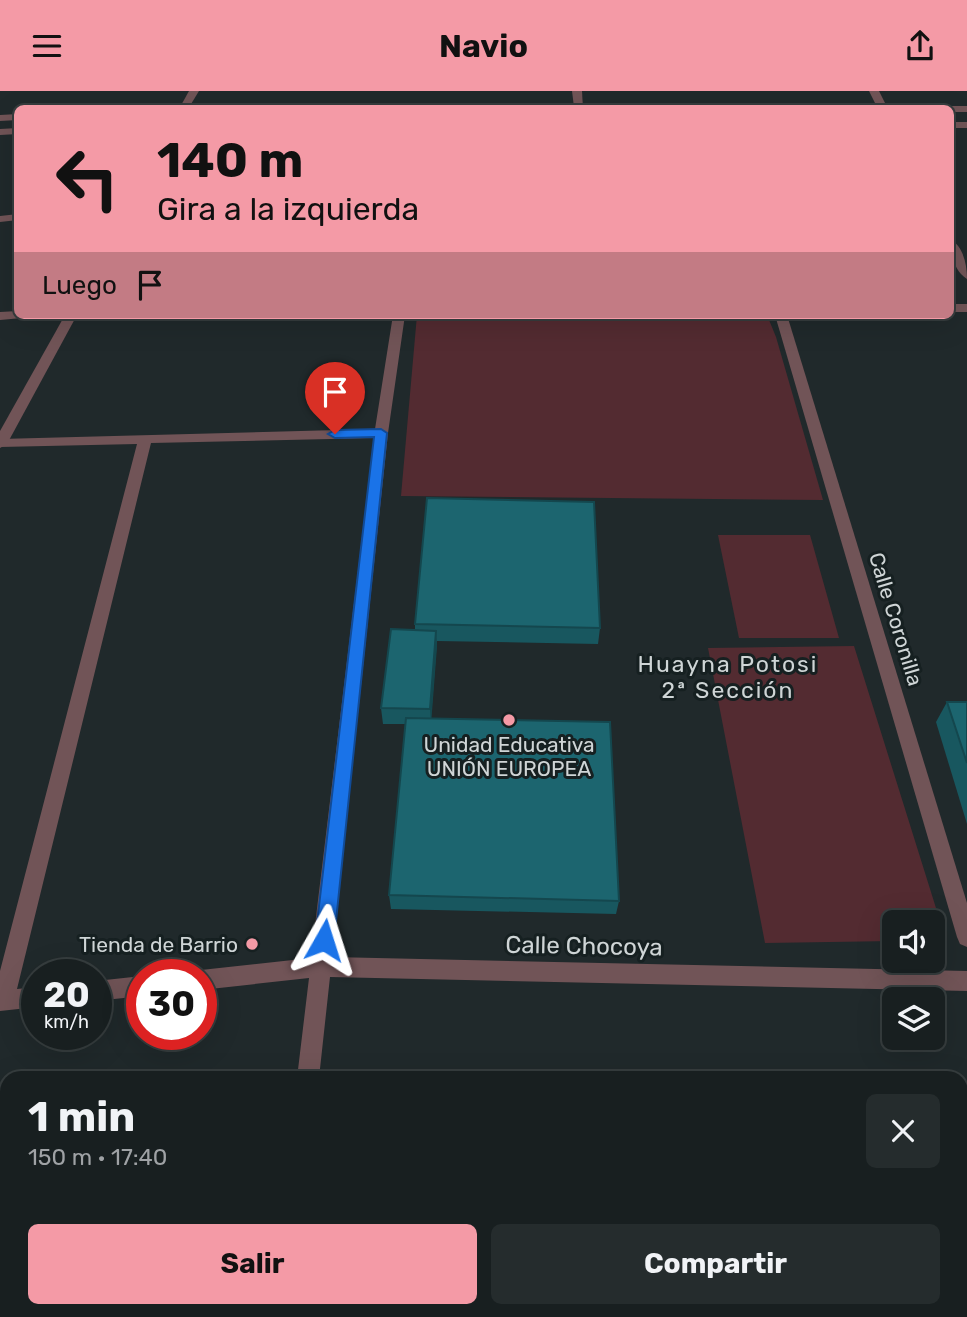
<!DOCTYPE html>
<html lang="es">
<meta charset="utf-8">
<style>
body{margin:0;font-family:Rubik,sans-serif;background:#252c2d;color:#f1f3f6;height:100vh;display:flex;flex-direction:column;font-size:26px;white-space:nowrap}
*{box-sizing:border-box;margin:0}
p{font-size:23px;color:#9fa2a5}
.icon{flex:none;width:38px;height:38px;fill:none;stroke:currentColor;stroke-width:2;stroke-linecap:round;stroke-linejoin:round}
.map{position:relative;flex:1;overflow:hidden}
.details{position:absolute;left:0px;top:980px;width:968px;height:247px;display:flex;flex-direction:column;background:#181f20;border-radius:21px 21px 0 0;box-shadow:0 7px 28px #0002,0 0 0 2px #363d3e}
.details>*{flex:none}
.banner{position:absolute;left:14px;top:14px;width:940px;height:214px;border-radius:10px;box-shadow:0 7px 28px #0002,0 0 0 2px #363d3e;background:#f49aa6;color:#111;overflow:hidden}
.fabs{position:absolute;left:882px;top:819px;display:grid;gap:14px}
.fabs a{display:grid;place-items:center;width:63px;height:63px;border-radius:10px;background:#181f20;box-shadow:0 7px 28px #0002,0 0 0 2px #363d3e;font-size:35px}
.speed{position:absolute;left:21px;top:868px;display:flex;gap:14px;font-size:35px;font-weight:700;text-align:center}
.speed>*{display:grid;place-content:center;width:91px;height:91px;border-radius:50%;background:#181f20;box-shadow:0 7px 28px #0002,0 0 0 2px #363d3e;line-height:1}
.speed small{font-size:18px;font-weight:400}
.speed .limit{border:10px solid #d22;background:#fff;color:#111}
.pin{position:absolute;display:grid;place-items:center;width:60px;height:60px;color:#fff;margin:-72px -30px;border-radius:50% 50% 50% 0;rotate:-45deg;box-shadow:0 0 7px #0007}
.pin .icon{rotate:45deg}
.me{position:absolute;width:77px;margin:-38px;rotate:6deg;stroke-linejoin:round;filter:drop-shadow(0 0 5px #0008)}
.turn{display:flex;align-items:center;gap:24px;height:147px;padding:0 28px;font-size:32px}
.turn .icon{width:91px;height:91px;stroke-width:2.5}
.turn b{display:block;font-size:49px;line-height:60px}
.then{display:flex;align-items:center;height:66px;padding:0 28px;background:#0003;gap:14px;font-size:26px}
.round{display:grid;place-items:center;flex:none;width:74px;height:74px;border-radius:10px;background:#252c2d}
.summary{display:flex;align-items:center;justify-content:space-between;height:119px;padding:0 28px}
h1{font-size:42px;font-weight:700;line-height:52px}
.button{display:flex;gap:14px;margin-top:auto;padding:14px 28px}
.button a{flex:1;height:80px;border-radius:10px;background:#f49aa6;color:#111;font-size:28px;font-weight:700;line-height:80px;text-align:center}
.button a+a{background:#252c2d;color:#f1f3f6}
header{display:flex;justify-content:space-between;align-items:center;height:91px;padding:0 28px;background:#f49aa6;color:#111;font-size:32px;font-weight:700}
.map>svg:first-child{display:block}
.green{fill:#532b31}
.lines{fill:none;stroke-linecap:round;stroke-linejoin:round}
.minor{fill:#715457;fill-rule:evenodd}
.tertiary{fill:#715457;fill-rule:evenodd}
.wall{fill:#18575f}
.shaded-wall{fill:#14474e}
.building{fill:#1c656f;stroke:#14474e;stroke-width:2}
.route{fill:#1a73e8;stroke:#114b97;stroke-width:2}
.poi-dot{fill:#f49aa6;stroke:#162021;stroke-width:2.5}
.labels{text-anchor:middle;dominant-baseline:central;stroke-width:6;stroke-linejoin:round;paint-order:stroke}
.street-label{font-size:21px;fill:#cfd5d6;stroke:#162021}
.poi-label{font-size:21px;fill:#cfd5d6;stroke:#162021}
.neighbourhood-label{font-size:23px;letter-spacing:2px;fill:#cfd5d6;stroke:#162021}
.near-street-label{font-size:24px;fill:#cfd5d6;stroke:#162021}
</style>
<header><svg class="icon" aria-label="menu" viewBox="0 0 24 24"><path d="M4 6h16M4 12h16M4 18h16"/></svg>Navio<svg class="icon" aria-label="share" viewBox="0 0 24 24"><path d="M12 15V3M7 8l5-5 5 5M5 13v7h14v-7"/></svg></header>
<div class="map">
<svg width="967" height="1226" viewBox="0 0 967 1226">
<rect width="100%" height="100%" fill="#20292b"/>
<!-- green -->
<g class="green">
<polygon points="417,224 767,224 776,246 823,409 401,405"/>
<polygon points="718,444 810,444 839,547 739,547"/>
<polygon points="854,555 946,849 933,850 933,831 894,831 894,850 765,852 708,557"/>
</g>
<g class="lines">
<!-- minor -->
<g class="minor">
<polygon points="572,0 582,0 583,18 574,16"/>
<polygon points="869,0 879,0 888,18 878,18"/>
<polygon points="18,123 18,129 0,131 0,125"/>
<path d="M950,148C963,155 967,173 967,188C954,180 950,162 950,148Z"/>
<rect x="950" y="213" width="17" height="8"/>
<polygon points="18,220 18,224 24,224 22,227 0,229 0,221"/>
<polygon points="393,224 405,224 388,342 332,866 967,880 967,900 330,886 319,987 297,987 309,887 201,899 201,884 193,884 201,879 311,867 374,347 151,352 17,898 37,896 37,916 0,920 0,880 137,353 0,356 0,348 375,338"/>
<polygon points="775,224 787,224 967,812 967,856 960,853 957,846"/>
<polygon points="142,885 142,905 96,910 96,890"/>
<rect x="267" y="1220" width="26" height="6"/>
</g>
<!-- tertiary -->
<g class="tertiary">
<polygon points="189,0 199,0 188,18 179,18"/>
<polygon points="419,15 873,15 877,18 415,18"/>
<polygon points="950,15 967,15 967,21 950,21 950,18 946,18"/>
<polygon points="18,23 18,29 0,30 0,24"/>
<rect x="950" y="31" width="17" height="6"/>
<polygon points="18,37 18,43 0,44 0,38"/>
<polygon points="65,224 77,224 7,353 0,357 0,340"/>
</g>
</g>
<!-- wall -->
<g class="wall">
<polygon points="415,533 600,537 598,553 437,550 431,627 619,810 616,823 391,818 389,804 406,633 383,633 381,617 415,539"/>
<polygon points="947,611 967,611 967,733 936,631"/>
</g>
<!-- shaded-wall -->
<polygon class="shaded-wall" points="436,540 437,556 431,634 430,618"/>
<!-- building -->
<g class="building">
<polygon points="427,407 594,411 600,537 415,533"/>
<polygon points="391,538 436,540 430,618 381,617"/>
<polygon points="947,611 967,611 967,672"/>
<polygon points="406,627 610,631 619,810 389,804"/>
</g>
<!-- route -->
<polygon class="route" points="381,338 387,342 334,849 331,856 324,858 318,856 315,849 374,346 335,347 328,343 335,339"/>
<!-- markers -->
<g class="poi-dot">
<circle cx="509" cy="629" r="7"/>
<circle cx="252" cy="853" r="7"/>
</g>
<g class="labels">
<!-- street labels -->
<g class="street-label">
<text transform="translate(896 528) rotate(73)">Calle Coronilla</text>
</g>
<!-- poi labels -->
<g class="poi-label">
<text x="509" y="653">Unidad Educativa<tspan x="509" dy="24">UNIÓN EUROPEA</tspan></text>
<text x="238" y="853" text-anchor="end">Tienda de Barrio</text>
</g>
<!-- neighbourhood labels -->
<g class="neighbourhood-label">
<text x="728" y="573">Huayna Potosi<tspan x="728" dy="26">2ª Sección</tspan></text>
</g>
<!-- near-street labels -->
<g class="near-street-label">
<text transform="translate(584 855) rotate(1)">Calle Chocoya</text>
</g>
</g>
</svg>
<div class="fabs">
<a><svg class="icon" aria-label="sound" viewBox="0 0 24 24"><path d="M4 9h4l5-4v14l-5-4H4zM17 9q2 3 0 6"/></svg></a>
<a><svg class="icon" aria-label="layers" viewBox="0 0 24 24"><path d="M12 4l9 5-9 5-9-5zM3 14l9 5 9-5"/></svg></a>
</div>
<div class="speed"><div>20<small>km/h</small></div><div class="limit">30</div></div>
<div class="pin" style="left:335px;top:343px;background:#d93025"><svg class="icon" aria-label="arrive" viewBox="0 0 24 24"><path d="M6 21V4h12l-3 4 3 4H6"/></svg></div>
<svg class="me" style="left:324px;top:849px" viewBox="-20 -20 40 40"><path d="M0-17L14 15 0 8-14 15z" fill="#1a73e8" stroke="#fff" stroke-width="4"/></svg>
<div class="banner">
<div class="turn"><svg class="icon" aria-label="left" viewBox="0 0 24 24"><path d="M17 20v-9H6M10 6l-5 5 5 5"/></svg><div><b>140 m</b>Gira a la izquierda</div></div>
<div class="then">Luego<svg class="icon" aria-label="arrive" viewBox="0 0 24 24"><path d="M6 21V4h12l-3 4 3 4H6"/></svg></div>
</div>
<section class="details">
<div class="summary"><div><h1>1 min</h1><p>150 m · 17:40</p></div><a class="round"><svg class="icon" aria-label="close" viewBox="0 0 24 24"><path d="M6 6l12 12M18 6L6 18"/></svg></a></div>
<div class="button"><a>Salir</a><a>Compartir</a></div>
</section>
</div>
